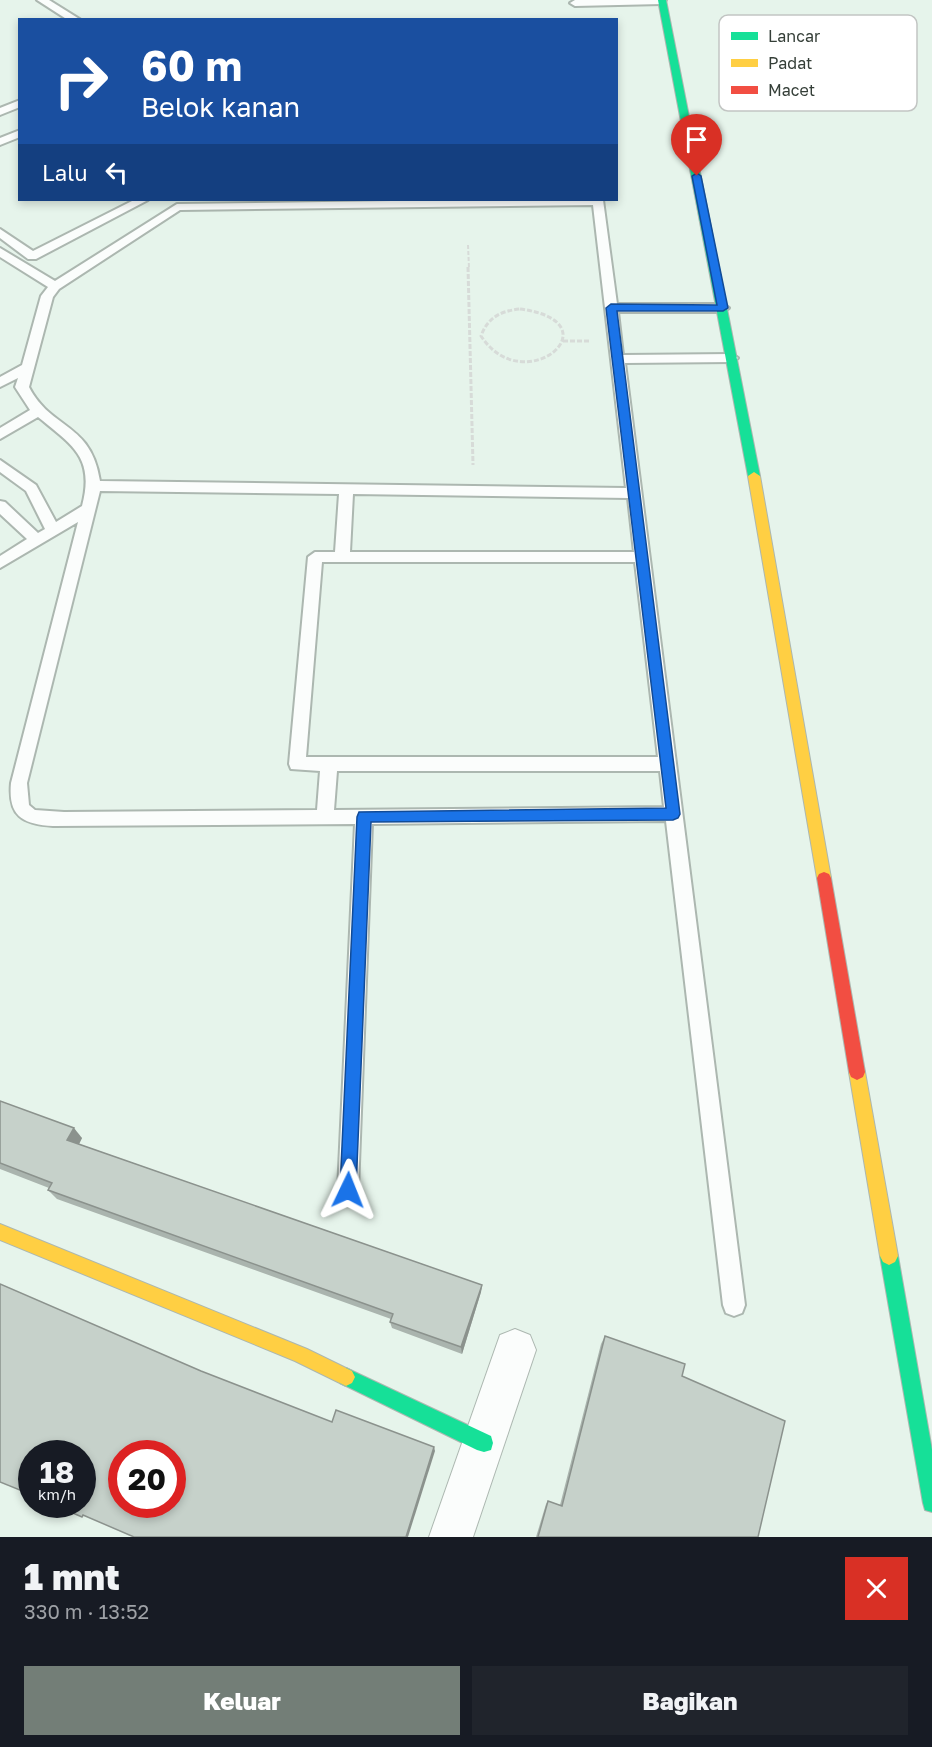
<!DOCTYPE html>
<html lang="id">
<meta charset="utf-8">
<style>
body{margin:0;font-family:"Golos Text",sans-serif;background:#20242c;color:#f1f3f6;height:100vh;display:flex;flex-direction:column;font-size:22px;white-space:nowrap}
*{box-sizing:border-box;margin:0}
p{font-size:20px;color:#9ea1a6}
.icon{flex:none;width:33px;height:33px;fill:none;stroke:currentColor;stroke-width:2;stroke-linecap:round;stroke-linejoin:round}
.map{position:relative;height:1537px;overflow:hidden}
.side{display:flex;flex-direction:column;background:#171b24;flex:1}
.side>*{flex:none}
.hud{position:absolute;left:18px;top:18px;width:600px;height:183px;border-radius:0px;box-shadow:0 3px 9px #0003;background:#1a4fa0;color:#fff;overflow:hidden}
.speed{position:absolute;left:18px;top:1440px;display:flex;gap:12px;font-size:30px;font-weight:700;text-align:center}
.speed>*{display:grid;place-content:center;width:78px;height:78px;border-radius:50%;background:#171b24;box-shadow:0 3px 9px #0003;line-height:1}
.speed small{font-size:15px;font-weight:400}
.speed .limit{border:9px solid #d22;background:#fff;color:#111}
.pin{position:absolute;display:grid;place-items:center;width:51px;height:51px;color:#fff;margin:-62px -26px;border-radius:50% 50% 50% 0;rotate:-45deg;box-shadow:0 0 6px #0007}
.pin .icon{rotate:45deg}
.me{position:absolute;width:66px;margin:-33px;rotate:2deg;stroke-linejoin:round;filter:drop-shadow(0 0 4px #0008)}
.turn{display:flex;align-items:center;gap:21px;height:126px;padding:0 24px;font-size:27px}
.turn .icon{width:78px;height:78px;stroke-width:2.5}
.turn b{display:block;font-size:42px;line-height:51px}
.then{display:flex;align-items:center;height:57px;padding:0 24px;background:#0003;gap:12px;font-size:22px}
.round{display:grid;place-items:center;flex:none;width:63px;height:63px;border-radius:0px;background:#20242c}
.summary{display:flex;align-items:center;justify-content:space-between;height:102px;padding:0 24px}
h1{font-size:36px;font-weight:800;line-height:45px}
.button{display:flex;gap:12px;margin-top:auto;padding:12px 24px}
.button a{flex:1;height:69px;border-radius:0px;background:#737e77;color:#fff;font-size:24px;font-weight:800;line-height:69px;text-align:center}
.button a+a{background:#20242c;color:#f1f3f6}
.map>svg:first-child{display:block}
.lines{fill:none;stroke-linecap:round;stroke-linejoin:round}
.lane-casing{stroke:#acb7b0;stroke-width:4}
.street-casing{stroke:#acb7b0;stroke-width:2}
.fast-casing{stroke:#acb7b0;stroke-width:2}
.slow-casing{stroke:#acb7b0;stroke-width:2}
.jam-casing{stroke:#acb7b0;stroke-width:2}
.path-far1{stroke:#d7dbd8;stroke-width:2;stroke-dasharray:4 2;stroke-linecap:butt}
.path{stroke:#d7dbd8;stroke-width:3;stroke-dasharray:5 2;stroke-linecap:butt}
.lane{fill:#fbfdfc;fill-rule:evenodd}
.street{fill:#fbfdfc;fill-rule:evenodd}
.fast{fill:#16e098;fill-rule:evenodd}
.slow{fill:#ffcf43;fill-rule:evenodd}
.jam{fill:#f24e42;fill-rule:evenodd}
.wall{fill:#aab4ae}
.shaded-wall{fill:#8b928d}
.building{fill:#c6d1ca;stroke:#8b928d;stroke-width:1.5;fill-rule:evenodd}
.route{fill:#1a73e8;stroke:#114b97;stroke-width:1.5}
.key{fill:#fff;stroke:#c2c5c3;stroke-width:1.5}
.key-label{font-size:16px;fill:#353f38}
</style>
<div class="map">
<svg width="932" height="1537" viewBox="0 0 932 1537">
<rect width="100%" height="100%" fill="#e6f4eb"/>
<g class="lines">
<defs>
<g id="lane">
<polygon points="37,0 49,0 81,20 68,20"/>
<polygon points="666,0 662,4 575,6 570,3 575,0"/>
<polygon points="20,100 20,107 0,115 0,108"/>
<polygon points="20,130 20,137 0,145 0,138"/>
<polygon points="134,200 148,200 36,259 28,259 0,238 0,229 33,251"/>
<path d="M462,200H603L617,304H723L729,308L723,312H618L623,355L732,354L738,358L732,362L625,363L745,1305L742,1313L734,1316L726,1313L723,1305L666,821L372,824L358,1190L355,1197L348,1200L341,1197L338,1190L355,824L53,826C22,824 8,816 11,783L78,522L0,568V556L27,539L0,514V501L5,502L38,533L45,529L26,491L0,472V460L36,485L56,522L82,506C95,457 72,445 38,417L0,439V428L30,410L15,387L18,378L0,387V377L22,365L41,296L48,287L0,257V248L55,281L177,204ZM593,205L626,488L100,481C91,422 51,430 29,387L53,297L59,289L180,210ZM100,491L339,494L335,552H315L308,557L289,764L291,769L320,771L317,810L64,812L35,810L29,805L27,783ZM353,494L628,498L634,552H350ZM322,562H635L658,757H306ZM337,771H660L664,807L334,810Z"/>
</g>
<polygon id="street" points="515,1329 530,1335 536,1350 473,1537 429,1537 500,1335"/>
<g id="fast">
<polygon points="658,0 666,0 760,476 754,480 748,476"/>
<polygon points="889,1247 895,1250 898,1256 932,1450 932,1512 925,1510 923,1503 880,1256 883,1250"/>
<polygon points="346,1368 491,1436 493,1443 491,1450 484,1452 477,1450 340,1383 337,1377 340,1371"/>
</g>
<g id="slow">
<polygon points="754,472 760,476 831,878 829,882 824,884 819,882 817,878 748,476"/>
<polygon points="857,1064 863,1067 865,1072 898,1256 895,1262 889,1265 883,1262 880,1256 849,1072 851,1067"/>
<polygon points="0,1224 307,1349 352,1371 355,1377 352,1383 346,1386 295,1361 0,1240"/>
</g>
<polygon id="jam" points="824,872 829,874 831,878 865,1072 863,1077 857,1080 851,1077 849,1072 817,878 819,874"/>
</defs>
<!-- lane casing -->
<use href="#lane" class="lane-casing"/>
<!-- street casing -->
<use href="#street" class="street-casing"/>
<!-- fast casing -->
<use href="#fast" class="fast-casing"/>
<!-- slow casing -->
<use href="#slow" class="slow-casing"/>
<!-- jam casing -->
<use href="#jam" class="jam-casing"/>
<!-- path-far1 -->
<polyline class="path-far1" points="468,245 469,268"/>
<!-- path -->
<g class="path">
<polyline points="468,267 473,465"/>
<path d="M520,309C618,322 524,402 481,336C488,317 501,311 520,309Z"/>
<polyline points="563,341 590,341"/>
</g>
<!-- lane -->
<use href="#lane" class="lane"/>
<!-- street -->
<use href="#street" class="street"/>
<!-- fast -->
<use href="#fast" class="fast"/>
<!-- slow -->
<use href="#slow" class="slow"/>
<!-- jam -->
<use href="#jam" class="jam"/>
</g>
<!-- wall -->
<g class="wall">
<polygon points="0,1101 82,1138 79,1144 482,1285 481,1292 462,1354 392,1328 390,1322 391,1319 57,1199 48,1190 49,1188 0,1169"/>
<polygon points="605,1336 682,1376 758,1537 536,1537 546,1504 548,1501 560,1505 601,1344"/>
</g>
<!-- shaded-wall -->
<g class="shaded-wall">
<polygon points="74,1128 82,1138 76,1150 67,1140"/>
<polygon points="482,1285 481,1292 462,1354 461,1347"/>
<polygon points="434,1447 435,1451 408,1537 406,1537"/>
</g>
<!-- building -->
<g class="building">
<polygon points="0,1101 74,1128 67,1140 482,1285 461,1347 390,1322 393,1314 48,1190 52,1183 0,1163"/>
<path d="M0,1284L201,1371L332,1422L336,1410L434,1447L406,1537H134L83,1515L82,1517L52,1504H82V1454H32V1495L0,1482ZM122,1454H172V1504H122Z"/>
<polygon points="605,1336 685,1364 682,1376 785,1421 758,1537 538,1537 548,1501 562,1506"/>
</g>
<!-- route -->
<polygon class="route" points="697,173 701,176 728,308 723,311 617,311 680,814 678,818 673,820 371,822 356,1190 354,1196 348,1198 342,1196 340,1190 357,817 359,812 666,808 606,308 611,304 717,305 692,176"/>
<!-- legend -->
<rect x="719" y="15" width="198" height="96" rx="9" class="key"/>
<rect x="731" y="32" width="27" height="8" fill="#16e098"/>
<rect x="731" y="59" width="27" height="8" fill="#ffcf43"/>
<rect x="731" y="86" width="27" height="8" fill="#f24e42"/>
<g class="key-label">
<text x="768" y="42">Lancar</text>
<text x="768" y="69">Padat</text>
<text x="768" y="96">Macet</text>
</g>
</svg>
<div class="speed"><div>18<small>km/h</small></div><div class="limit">20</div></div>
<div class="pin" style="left:697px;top:176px;background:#d93025"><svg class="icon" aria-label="arrive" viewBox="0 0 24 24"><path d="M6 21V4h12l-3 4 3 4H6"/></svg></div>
<svg class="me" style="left:348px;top:1190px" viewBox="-20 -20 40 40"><path d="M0-17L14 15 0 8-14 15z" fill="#1a73e8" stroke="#fff" stroke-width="4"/></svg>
<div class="hud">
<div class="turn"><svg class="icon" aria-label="right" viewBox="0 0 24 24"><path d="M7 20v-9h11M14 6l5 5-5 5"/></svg><div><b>60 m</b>Belok kanan</div></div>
<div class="then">Lalu<svg class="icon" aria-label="left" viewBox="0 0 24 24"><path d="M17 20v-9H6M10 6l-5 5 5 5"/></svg></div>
</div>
</div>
<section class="side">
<div class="summary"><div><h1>1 mnt</h1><p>330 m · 13:52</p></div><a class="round" style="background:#d93025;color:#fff"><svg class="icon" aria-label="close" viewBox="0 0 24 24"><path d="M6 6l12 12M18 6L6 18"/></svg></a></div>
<div class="button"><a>Keluar</a><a>Bagikan</a></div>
</section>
